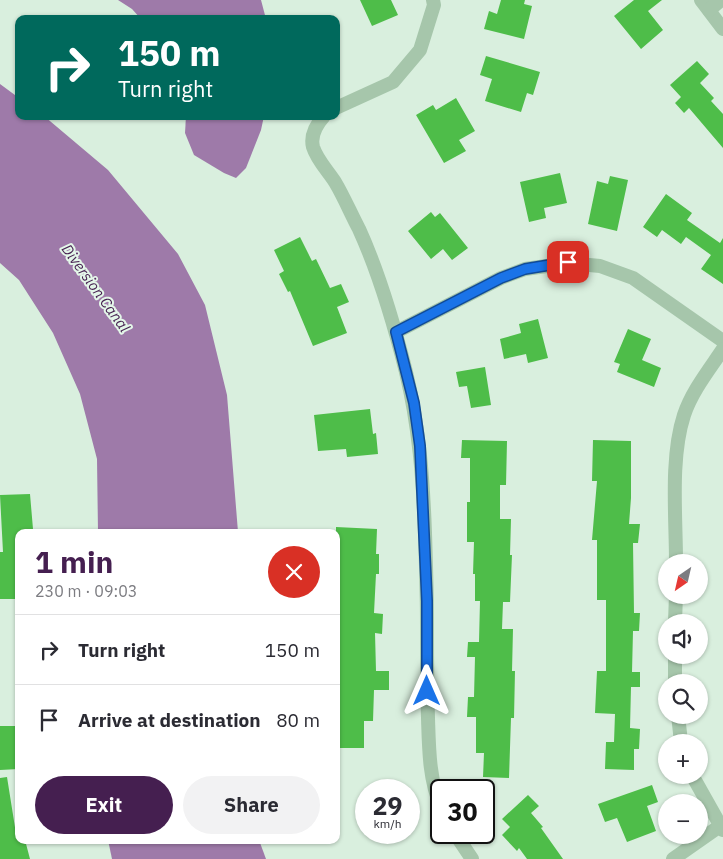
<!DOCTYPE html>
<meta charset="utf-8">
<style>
body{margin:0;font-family:"IBM Plex Sans",sans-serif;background:#f2f2f3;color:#2b2b33;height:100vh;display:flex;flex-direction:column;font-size:19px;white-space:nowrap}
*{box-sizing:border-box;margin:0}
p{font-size:16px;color:#7c7c81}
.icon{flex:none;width:28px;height:28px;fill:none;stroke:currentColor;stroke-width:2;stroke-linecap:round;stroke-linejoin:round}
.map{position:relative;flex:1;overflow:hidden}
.details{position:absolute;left:15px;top:529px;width:325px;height:315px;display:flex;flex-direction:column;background:#fff;border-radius:10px;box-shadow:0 1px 4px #0004}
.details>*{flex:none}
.top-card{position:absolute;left:15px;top:15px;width:325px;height:105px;border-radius:10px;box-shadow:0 1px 4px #0004;background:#00695c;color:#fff;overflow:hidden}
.needle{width:32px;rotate:214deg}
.controls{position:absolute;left:658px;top:554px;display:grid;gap:10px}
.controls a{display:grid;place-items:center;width:50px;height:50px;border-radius:50%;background:#fff;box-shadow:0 1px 4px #0004;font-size:25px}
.speed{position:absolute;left:355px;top:779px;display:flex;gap:10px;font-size:25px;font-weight:700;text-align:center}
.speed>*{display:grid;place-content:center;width:65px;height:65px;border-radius:50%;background:#fff;box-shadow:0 1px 4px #0004;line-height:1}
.speed small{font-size:12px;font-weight:400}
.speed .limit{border:2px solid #111;border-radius:8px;background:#fff;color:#111}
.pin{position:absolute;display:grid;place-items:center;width:42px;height:42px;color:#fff;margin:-21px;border-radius:10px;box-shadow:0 2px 8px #0006}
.me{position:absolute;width:55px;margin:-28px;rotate:0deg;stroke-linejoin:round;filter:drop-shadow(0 0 4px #0008)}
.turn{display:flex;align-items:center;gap:18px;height:105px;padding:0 20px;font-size:22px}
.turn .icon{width:65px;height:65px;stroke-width:2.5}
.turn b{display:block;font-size:35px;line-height:42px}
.round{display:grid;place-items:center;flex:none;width:52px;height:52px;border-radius:26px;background:#f2f2f3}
.overview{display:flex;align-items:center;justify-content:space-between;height:85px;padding:0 20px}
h1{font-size:30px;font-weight:700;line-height:38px;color:#451f50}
.action{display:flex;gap:10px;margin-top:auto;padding:10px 20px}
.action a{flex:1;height:58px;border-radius:30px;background:#451f50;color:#fff;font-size:20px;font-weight:700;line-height:58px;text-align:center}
.action a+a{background:#f2f2f3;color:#2b2b33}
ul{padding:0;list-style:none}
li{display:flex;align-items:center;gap:15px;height:70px;padding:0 20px;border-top:1px solid #e1e1e2}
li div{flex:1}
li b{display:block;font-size:19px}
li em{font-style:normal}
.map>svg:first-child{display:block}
.water{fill:#9e7aa9}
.building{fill:#4ebd49}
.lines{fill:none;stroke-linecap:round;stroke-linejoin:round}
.street{stroke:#a6c6ab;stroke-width:14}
.route-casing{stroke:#114b97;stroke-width:12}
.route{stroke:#1a73e8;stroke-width:9}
.labels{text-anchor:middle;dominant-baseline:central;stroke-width:4;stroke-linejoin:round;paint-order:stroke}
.water-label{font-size:15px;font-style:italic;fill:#451f50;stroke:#e4f7e9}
</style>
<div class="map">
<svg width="723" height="859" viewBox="0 0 723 859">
<rect width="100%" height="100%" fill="#d9efde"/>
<!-- water -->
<g class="water">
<polygon points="118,0 261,0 266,19 141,19 132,9"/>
<polygon points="0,84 19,98 19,116 44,116 108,170 178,254 205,305 227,395 238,532 98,532 97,459 80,394 53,333 19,280 0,263"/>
<polygon points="186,116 264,116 261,130 246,168 236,178 224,173 194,155 185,133"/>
<polygon points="108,840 259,840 266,859 112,859"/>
</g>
<!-- building -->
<g class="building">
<polygon points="360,0 391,0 398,15 372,26"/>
<polygon points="501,0 525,0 524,4 532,6 524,39 484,29 489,11 497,14"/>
<polygon points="634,0 662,0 648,11 663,30 641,49 614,16"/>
<polygon points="486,56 540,72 533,95 527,93 521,112 485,101 492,79 480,75"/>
<polygon points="697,61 709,74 700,83 714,98 711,101 723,114 723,148 689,108 684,113 675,103 681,97 670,85"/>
<polygon points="456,98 475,131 459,140 466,151 444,163 416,115 433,105 436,110"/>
<polygon points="560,173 567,203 544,208 546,218 529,222 520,182"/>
<polygon points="610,176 628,180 617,231 588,224 597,181 608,184"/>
<polygon points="666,194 692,213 687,220 720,243 723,238 723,284 701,269 711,255 686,237 681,244 662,230 657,237 643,227"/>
<polygon points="431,212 435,217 440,213 468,248 452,260 443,249 431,259 408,231"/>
<polygon points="300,237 312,261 316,259 330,288 341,284 349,302 337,307 347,333 313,346 290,291 288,292 279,274 284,271 274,250"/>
<polygon points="538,319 548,358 528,363 526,354 504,359 500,339 521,333 519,324"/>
<polygon points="628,329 651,339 642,360 661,368 654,387 617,372 620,364 614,362"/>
<polygon points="485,367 491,405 471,408 467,386 459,387 456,372"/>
<polygon points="370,409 373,434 376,433 378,454 347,457 346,449 318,451 314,415"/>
<polygon points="462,440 507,441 506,485 500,485 500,519 511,519 510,555 512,555 510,602 503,602 502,629 513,629 512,671 515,671 514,718 511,718 509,778 483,777 484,753 476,753 476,717 467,717 468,697 474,697 475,657 467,657 468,642 479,642 480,601 475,601 475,574 473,574 474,542 467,542 467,502 470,502 470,458 461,458"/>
<polygon points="593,440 631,441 631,498 629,524 640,524 638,543 633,543 634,613 640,613 639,631 633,631 632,672 640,672 640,687 631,687 630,728 640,729 639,749 634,749 634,770 605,769 606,742 614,742 615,714 595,713 597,671 606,671 606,600 597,600 597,540 592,540 597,481 592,481"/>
<polygon points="30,494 33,529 27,530 28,532 19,532 18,599 0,599 0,552 3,552 0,495"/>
<polygon points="336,527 377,529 376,554 379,554 379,574 376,574 374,613 383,614 382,634 375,633 376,671 389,671 389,690 374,690 373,721 364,721 364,748 336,748 336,612 338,573 336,573"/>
<polygon points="0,726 18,726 19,769 0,770"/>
<polygon points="7,777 17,840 25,840 30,859 0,859 0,778"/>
<polygon points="652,785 658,802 647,806 656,831 627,842 617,818 605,822 598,804"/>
<polygon points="528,795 539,806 531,813 543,827 541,828 563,859 527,859 519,848 517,851 502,835 510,827 502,819"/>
</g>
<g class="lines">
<!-- street -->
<g class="street">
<polyline points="701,0 723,29"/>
<polyline points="709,10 721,0"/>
<polyline points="336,108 393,82 420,50 434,5 433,0"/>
<path d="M324,116C316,125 310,135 313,147C317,160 328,171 335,182C344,197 351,214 359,229C380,275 394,324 406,372C419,426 423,478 425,533C426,564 427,594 427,624C427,655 427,687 428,718C429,749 429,779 441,807"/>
<polyline points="396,332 501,278 525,269 568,263 600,266 633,278 723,341"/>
<path d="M676,562C676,516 670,458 684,415C692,391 709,370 723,349"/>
<polyline points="675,622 676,595"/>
<polyline points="675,682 675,655"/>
<polyline points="678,715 681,742"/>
<polyline points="692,775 723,830"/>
<polyline points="454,832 472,859"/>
<polyline points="673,859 720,826"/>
</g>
</g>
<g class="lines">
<defs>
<polyline id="route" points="427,691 427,601 420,446 414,403 396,332 501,278 525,269 568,262"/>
</defs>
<!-- route casing -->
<use href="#route" class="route-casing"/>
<!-- route -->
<use href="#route" class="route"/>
</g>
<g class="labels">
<!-- water labels -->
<g class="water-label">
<text transform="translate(96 288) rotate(54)">Diversion Canal</text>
</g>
</g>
</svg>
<div class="controls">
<a><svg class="needle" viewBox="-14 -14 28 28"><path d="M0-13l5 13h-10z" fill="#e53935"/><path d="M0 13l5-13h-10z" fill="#7c7c81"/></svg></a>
<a><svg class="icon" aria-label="sound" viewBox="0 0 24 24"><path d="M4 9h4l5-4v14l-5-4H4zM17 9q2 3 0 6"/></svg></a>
<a><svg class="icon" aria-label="search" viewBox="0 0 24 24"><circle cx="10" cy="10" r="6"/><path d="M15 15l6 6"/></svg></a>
<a>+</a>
<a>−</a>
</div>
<div class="speed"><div>29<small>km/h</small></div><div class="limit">30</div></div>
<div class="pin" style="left:568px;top:262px;background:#d93025"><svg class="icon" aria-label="arrive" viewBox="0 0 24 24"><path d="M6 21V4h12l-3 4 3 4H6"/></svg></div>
<svg class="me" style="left:427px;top:691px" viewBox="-20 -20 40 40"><path d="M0-17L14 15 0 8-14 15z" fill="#1a73e8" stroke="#fff" stroke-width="4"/></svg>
<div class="top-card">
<div class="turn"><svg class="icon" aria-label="right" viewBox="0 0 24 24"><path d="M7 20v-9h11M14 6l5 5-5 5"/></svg><div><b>150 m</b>Turn right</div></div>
</div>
<section class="details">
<div class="overview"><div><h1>1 min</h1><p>230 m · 09:03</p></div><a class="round" style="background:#d93025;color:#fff"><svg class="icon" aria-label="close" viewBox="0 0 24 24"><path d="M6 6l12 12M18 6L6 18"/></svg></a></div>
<ul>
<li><svg class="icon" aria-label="right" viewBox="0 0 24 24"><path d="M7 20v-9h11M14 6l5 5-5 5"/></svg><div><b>Turn right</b></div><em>150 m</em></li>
<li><svg class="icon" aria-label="arrive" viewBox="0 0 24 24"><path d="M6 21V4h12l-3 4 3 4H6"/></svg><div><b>Arrive at destination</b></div><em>80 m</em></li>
</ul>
<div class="action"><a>Exit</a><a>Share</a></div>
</section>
</div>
